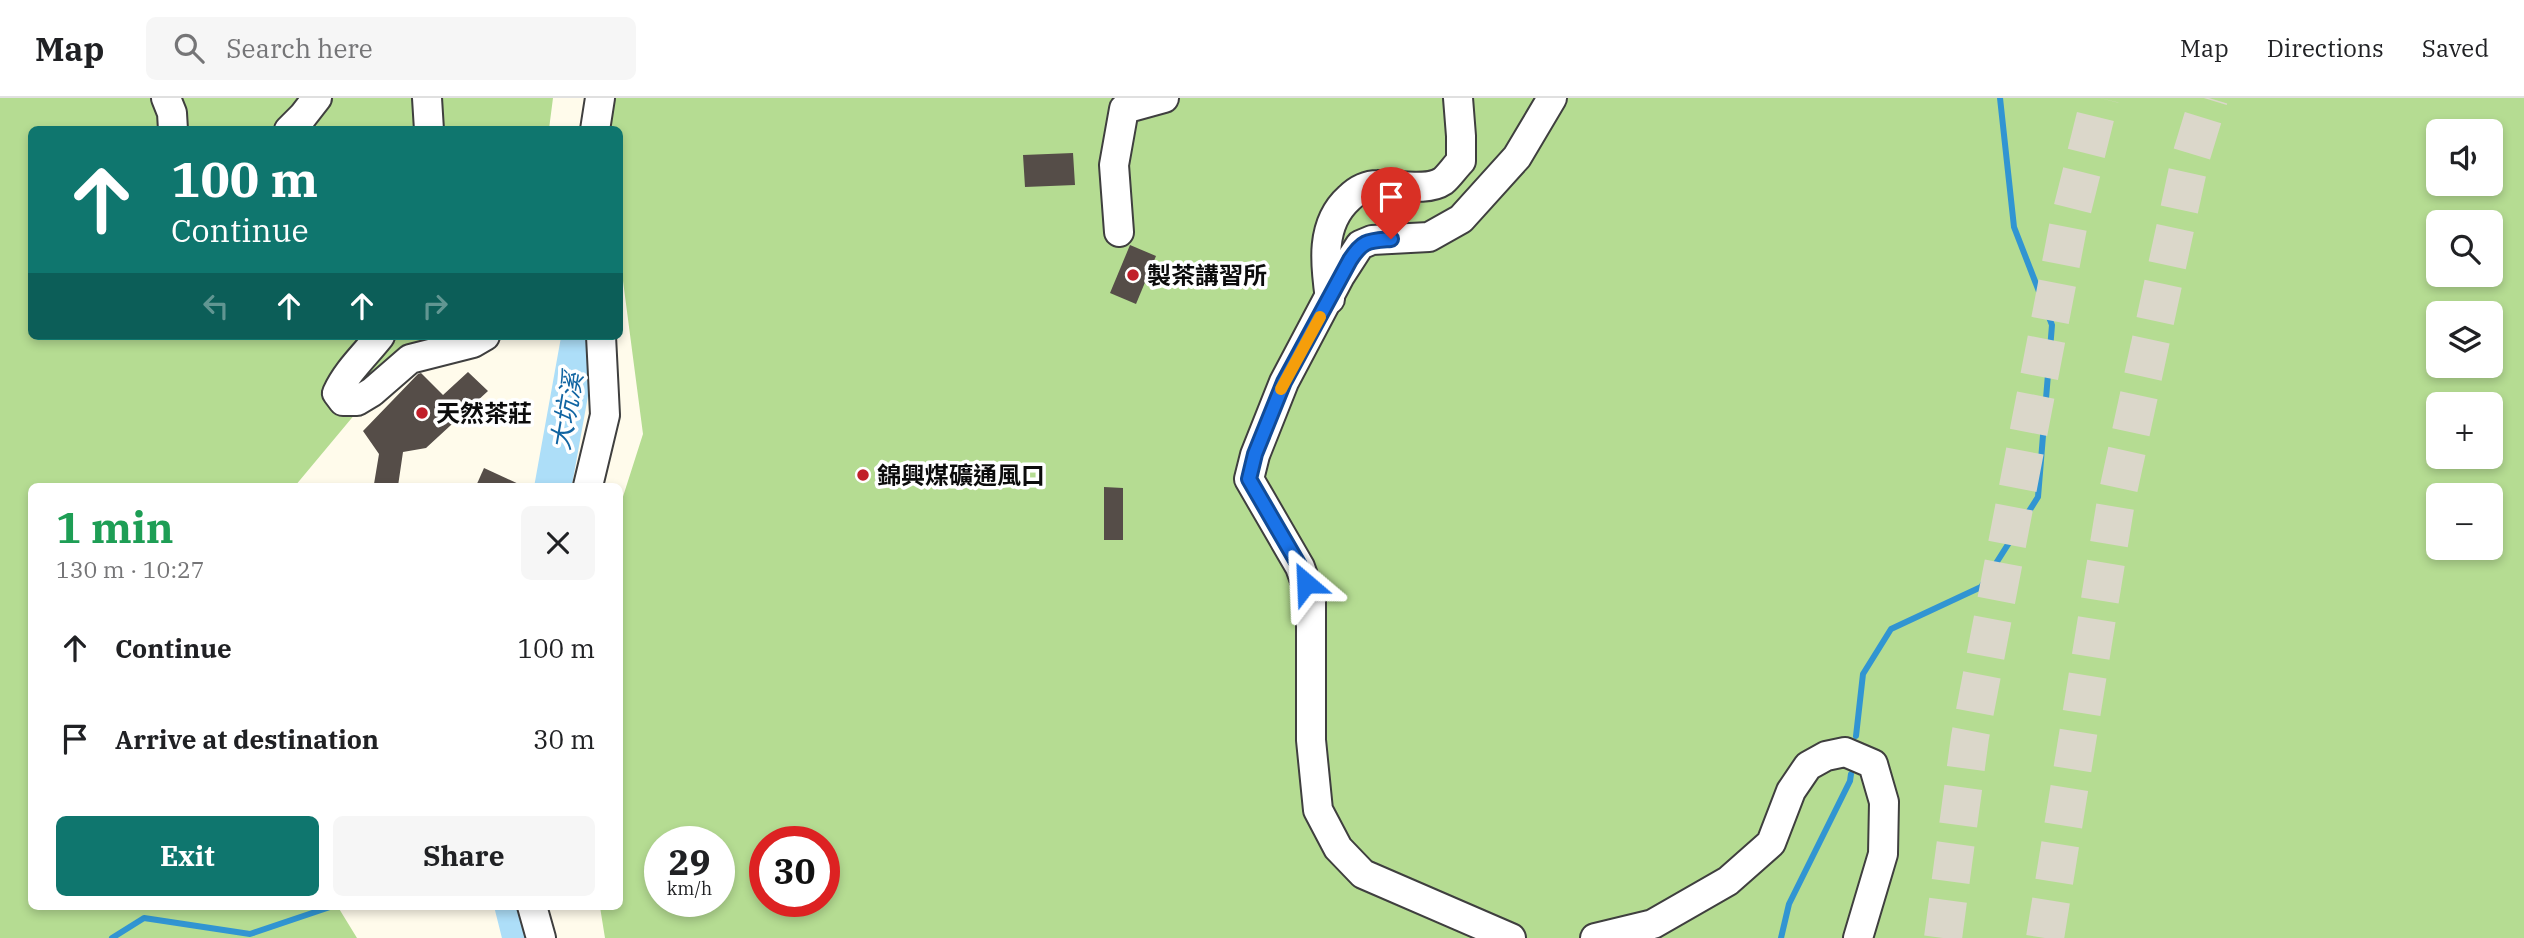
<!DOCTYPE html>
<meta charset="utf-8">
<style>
body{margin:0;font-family:"IBM Plex Serif","Noto Sans TC",serif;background:#f6f6f6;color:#202124;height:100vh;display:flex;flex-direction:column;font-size:26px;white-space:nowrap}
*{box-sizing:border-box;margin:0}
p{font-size:23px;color:#757577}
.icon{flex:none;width:38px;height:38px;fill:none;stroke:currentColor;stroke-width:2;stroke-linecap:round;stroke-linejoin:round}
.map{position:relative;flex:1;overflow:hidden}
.side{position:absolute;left:28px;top:385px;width:595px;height:427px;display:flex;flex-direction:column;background:#fff;border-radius:10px;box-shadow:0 4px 10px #0003}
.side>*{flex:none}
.hud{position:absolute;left:28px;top:28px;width:595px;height:214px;border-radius:10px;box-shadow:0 4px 10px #0003;background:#0f766e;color:#fff;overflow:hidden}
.buttons{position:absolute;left:2426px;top:21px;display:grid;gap:14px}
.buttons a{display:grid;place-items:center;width:77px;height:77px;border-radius:10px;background:#fff;box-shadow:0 4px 10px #0003;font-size:35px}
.speed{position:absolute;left:644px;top:728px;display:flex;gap:14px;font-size:35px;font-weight:700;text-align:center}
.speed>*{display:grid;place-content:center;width:91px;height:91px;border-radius:50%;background:#fff;box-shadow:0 4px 10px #0003;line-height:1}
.speed small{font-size:18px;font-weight:400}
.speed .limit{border:10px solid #d22;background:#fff;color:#111}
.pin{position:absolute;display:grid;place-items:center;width:60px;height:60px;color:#fff;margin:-72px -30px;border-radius:50% 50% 50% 0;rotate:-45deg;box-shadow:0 0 7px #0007}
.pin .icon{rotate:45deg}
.me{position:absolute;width:77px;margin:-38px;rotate:334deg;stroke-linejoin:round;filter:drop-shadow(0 0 5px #0008)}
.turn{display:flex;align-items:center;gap:24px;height:147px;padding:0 28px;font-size:32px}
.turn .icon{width:91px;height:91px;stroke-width:2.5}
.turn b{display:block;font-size:49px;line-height:60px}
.lanes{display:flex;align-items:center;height:66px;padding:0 28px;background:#0003;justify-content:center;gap:35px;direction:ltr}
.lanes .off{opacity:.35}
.round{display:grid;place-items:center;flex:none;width:74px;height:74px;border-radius:10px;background:#f6f6f6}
.overview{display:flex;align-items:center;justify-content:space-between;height:119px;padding:0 28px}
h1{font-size:42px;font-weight:700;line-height:52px;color:#1e9e55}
.cta{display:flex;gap:14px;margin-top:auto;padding:14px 28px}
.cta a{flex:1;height:80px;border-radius:10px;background:#0f766e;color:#fff;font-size:28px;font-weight:700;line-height:80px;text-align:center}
.cta a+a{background:#f6f6f6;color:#202124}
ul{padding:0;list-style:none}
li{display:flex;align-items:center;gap:21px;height:91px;padding:0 28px}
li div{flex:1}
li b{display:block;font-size:26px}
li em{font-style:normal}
header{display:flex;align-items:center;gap:42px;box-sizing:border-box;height:98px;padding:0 35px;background:#fff;border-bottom:2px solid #e0e0e0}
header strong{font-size:33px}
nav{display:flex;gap:38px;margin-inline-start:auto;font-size:24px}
.search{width:490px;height:63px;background:#f6f6f6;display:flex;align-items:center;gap:18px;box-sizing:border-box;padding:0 24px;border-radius:10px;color:#757577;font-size:26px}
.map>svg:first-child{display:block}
.forest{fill:#b5dc92;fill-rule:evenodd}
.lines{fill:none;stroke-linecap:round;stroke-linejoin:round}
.stream{stroke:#3195d2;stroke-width:6}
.river{stroke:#addef8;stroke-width:37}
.building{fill:#554d48}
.highway-tunnel{stroke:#dbd7ca;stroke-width:38;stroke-dasharray:38 19;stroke-linecap:butt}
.minor-casing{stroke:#3f3f3f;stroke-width:32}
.minor{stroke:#fff;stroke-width:28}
.route-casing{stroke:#114b97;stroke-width:18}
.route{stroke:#1a73e8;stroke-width:12}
.slow{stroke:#f59e0b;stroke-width:12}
.poi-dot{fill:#c11f2a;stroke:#fff;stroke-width:2.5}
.labels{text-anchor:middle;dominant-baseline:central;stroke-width:7;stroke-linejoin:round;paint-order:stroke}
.poi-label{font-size:24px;font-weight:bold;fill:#0c0c0c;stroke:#fff;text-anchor:start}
.water-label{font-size:26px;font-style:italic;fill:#1165a2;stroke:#fff}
</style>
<header>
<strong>Map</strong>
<div class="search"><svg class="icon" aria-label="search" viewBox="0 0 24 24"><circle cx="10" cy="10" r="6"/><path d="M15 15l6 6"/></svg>Search here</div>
<nav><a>Map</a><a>Directions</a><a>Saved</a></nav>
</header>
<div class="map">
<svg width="2524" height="840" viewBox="0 0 2524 840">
<rect width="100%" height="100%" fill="#fffbeb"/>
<!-- forest -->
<g class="forest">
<polygon points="0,0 553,0 549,31 32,32 32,238 459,238 386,279 295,388 32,388 32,808 338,809 357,840 0,840"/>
<path d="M598,0H2524V840H605L600,809L620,808V408L643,336L620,160V32L602,31ZM2438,33H2490V86H2438ZM2438,124H2490V177H2438ZM2438,215H2490V268H2438ZM2438,306H2490V359H2438ZM2438,397H2490V450H2438ZM660,744H719V803H660ZM765,744H824V803H765Z"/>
</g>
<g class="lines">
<!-- stream -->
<g class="stream">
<polyline points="1856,638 1863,576 1891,531 1981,489 2038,399 2052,227 2014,129 2000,0"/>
<polyline points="112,840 144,820 250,836 333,808"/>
<polyline points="1781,840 1789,806 1850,683 1851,676"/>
</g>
<!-- river -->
<g class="river">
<polyline points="553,388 580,238"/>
<polyline points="513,808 521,840"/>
</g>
</g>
<!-- building -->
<g class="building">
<polygon points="1073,55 1075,87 1025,89 1023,57"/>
<polygon points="1130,147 1156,158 1136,206 1110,195"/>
<polygon points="468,274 488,293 426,350 403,354 398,388 374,386 379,356 363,333 418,276 421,275 443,297"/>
<polygon points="484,370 523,388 476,388"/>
<polygon points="1104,389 1123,390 1123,442 1104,442"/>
</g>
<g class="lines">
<!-- highway-tunnel -->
<g class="highway-tunnel">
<polyline points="1943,840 1970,639 2068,129 2100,0"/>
<polyline points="2045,840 2116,403 2190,62 2209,0"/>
</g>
<defs>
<g id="minor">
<polyline points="166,0 172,15 173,32"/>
<polyline points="427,0 429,32"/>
<polyline points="289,32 303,18 317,0"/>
<polyline points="595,32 600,0"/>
<polyline points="1119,134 1114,67 1124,11 1164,0"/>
<path d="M1330,201C1325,166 1320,126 1349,100C1357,92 1367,87 1378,87C1396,86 1427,94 1443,83C1449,78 1455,69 1461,63V38L1458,0"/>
<path d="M380,238C365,257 347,273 337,295L343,303H357L372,294L410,261L473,245L485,238"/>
<polyline points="588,388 605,317 601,238"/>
<polyline points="532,808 541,840"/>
<polyline points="1511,840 1363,776 1338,750 1318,712 1311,642 1311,500 1300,469 1249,381 1255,357 1284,284 1340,178 1360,147 1372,142 1429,139 1461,121 1517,59 1552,0"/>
<polyline points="1595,840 1653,826 1728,783 1771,745 1791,693 1808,668 1826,658 1845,654 1873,666 1884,704 1883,756 1858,840"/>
</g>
</defs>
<!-- minor casing -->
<use href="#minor" class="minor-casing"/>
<!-- minor -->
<use href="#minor" class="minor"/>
</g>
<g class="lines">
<defs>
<path id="route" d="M1306,485L1300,469L1249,381L1255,356L1284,284L1350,162C1363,142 1368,143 1391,141"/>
</defs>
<!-- route casing -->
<use href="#route" class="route-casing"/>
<!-- route -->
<use href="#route" class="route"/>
<!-- slow -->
<polyline class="slow" points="1281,291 1320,219"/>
</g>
<!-- markers -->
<g class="poi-dot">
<circle cx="1133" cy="177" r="7"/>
<circle cx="422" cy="315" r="7"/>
<circle cx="863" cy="377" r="7"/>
</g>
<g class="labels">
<!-- poi labels -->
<g class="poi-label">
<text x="1147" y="177">製茶講習所</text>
<text x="436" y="315">天然茶莊</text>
<text x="877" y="377">錦興煤礦通風口</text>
</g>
<!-- water labels -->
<g class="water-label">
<text transform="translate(566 313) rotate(-80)">大坑溪</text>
</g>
</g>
</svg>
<div class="buttons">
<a><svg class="icon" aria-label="sound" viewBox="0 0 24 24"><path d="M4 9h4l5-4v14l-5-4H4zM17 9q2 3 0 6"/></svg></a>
<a><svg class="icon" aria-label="search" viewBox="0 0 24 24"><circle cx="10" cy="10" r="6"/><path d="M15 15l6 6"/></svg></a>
<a><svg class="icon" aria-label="layers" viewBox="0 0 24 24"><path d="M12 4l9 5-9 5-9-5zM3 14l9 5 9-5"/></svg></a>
<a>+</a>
<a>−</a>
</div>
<div class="speed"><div>29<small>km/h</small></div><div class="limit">30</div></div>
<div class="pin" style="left:1391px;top:141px;background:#d93025"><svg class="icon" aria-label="arrive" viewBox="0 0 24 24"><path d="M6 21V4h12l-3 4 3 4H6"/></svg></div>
<svg class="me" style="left:1306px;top:485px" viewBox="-20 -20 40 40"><path d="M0-17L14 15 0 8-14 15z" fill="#1a73e8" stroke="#fff" stroke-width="4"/></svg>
<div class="hud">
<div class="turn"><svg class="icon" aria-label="ahead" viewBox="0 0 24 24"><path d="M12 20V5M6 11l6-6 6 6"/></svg><div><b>100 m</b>Continue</div></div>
<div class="lanes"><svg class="icon off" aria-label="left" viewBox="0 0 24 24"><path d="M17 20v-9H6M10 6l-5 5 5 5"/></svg><svg class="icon" aria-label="ahead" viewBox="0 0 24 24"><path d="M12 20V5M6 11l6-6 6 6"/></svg><svg class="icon" aria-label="ahead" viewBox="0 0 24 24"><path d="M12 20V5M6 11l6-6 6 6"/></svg><svg class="icon off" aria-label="right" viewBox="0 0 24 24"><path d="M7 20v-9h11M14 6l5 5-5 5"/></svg></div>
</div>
<section class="side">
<div class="overview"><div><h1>1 min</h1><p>130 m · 10:27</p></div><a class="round"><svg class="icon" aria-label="close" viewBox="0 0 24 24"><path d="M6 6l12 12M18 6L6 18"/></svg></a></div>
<ul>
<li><svg class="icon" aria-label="ahead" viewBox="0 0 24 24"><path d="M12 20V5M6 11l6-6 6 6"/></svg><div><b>Continue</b></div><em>100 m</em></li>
<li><svg class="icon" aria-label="arrive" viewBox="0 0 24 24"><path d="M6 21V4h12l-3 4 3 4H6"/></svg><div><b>Arrive at destination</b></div><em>30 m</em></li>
</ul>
<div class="cta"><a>Exit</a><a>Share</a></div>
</section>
</div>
